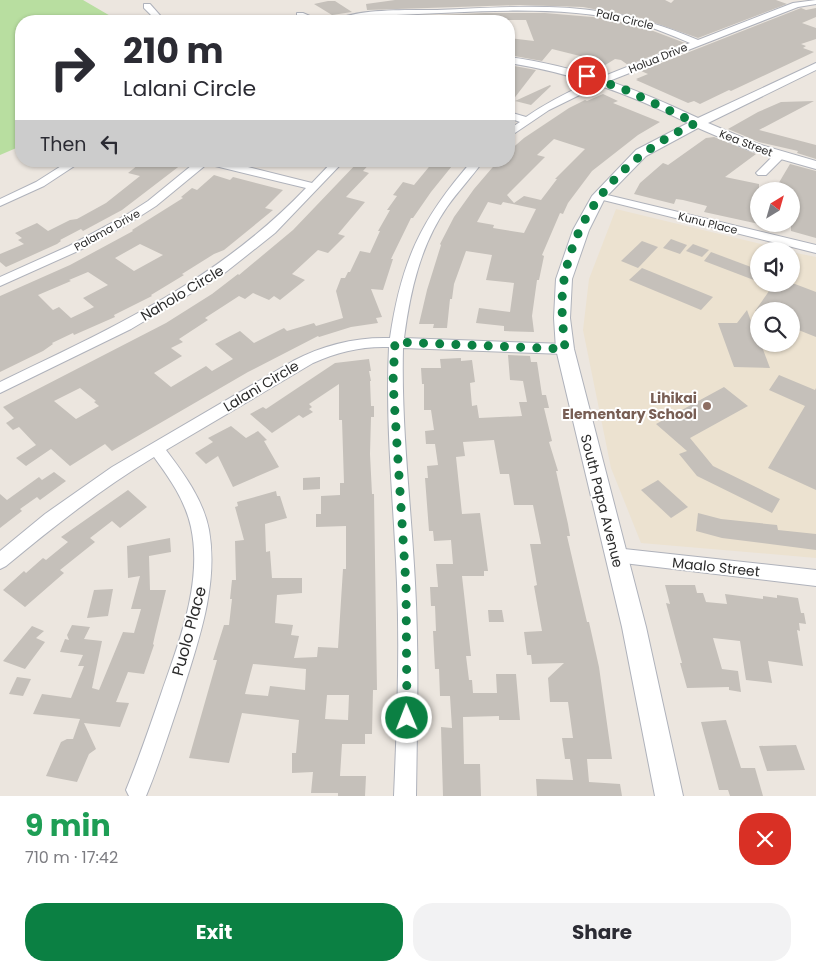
<!DOCTYPE html>
<meta charset="utf-8">
<style>
body{margin:0;font-family:Poppins,sans-serif;background:#f2f2f3;color:#2b2b33;height:100vh;display:flex;flex-direction:column;font-size:19px;white-space:nowrap}
*{box-sizing:border-box;margin:0}
p{font-size:16px;color:#7c7c81}
.icon{flex:none;width:28px;height:28px;fill:none;stroke:currentColor;stroke-width:2;stroke-linecap:round;stroke-linejoin:round}
.map{position:relative;height:796px;overflow:hidden}
.drawer{display:flex;flex-direction:column;background:#fff;flex:1}
.drawer>*{flex:none}
.guide{position:absolute;left:15px;top:15px;width:500px;height:152px;border-radius:20px;box-shadow:0 1px 4px #0004;background:#fff;color:#2b2b33;overflow:hidden}
.needle{width:32px;rotate:37deg}
.tools{position:absolute;left:750px;top:182px;display:grid;gap:10px}
.tools a{display:grid;place-items:center;width:50px;height:50px;border-radius:50%;background:#fff;box-shadow:0 1px 4px #0004;font-size:25px}
.pin{position:absolute;display:grid;place-items:center;width:42px;height:42px;color:#fff;margin:-21px;border:2px solid #fff;border-radius:50%;box-shadow:0 1px 5px #0007}
.me{position:absolute;width:55px;margin:-28px;rotate:359deg;stroke-linejoin:round;filter:drop-shadow(0 0 4px #0008)}
.turn{display:flex;align-items:center;gap:18px;height:105px;padding:0 25px;font-size:22px}
.turn .icon{width:65px;height:65px;stroke-width:2.5}
.turn b{display:block;font-size:35px;line-height:42px}
.then{display:flex;align-items:center;height:48px;padding:0 25px;background:#0003;gap:10px;font-size:19px}
.round{display:grid;place-items:center;flex:none;width:52px;height:52px;border-radius:20px;background:#f2f2f3}
.overview{display:flex;align-items:center;justify-content:space-between;height:85px;padding:0 25px}
h1{font-size:30px;font-weight:700;line-height:38px;color:#1e9e55}
.primary-button{display:flex;gap:10px;margin-top:auto;padding:10px 25px}
.primary-button a{flex:1;height:58px;border-radius:20px;background:#0b8043;color:#fff;font-size:20px;font-weight:700;line-height:58px;text-align:center}
.primary-button a+a{background:#f2f2f3;color:#2b2b33}
.map>svg:first-child{display:block}
.education{fill:#ece2d0;fill-rule:evenodd}
.green{fill:#b8dea0}
.building{fill:#c5c0ba;fill-rule:evenodd}
.lines{fill:none;stroke-linecap:round;stroke-linejoin:round}
.minor-casing{stroke:#afb2bb;stroke-width:2}
.tertiary-casing{stroke:#afb2bb;stroke-width:2}
.minor{fill:#fff;fill-rule:evenodd}
.tertiary{fill:#fff;fill-rule:evenodd}
.route{stroke:#0b8043;stroke-width:9;stroke-dasharray:0 16.2}
.education-dot{fill:#8d6e63;stroke:#fff;stroke-width:2}
.labels{text-anchor:middle;dominant-baseline:central;stroke-width:4;stroke-linejoin:round;paint-order:stroke}
.far-street-label{font-size:11px;fill:#2b2b2b;stroke:#fff}
.street-label{font-size:14px;fill:#2b2b2b;stroke:#fff}
.education-label{font-size:14px;font-weight:bold;fill:#785e54;stroke:#fff;text-anchor:end}
.near-street-label{font-size:16px;fill:#2b2b2b;stroke:#fff}
</style>
<div class="map">
<svg width="816" height="796" viewBox="0 0 816 796">
<rect width="100%" height="100%" fill="#ece6df"/>
<!-- education -->
<path class="education" d="M616,209L790,251H759V284H791V252L816,257V558L641,543L611,468L583,330L589,279ZM759,311H791V344H759Z"/>
<!-- green -->
<polygon class="green" points="0,0 83,0 119,21 21,21 21,146 0,155"/>
<!-- building -->
<g class="building">
<polygon points="395,0 665,0 671,3 674,0 776,0 787,4 698,38 641,18 583,7 520,5 367,10 366,4"/>
<polygon points="328,1 335,1 352,12 332,15 314,4"/>
<polygon points="801,8 806,10 816,8 816,17 802,23 816,28 816,39 801,44 806,46 803,48 814,52 731,91 729,90 700,104 694,101 688,103 636,80 638,79 636,79 648,74 641,71"/>
<polygon points="485,13 545,13 604,18 640,26 685,43 628,65 621,60 615,59 602,67 579,60 584,57 552,49 542,61 509,55 509,38 534,41 526,20 369,20 396,17"/>
<polygon points="509,65 536,70 509,105"/>
<polygon points="550,85 551,86 531,105 515,101"/>
<path d="M603,94L618,101L613,103L660,122L638,135L592,171L568,203L563,214L560,213L542,255L544,256L539,280H537L532,316L534,332L504,331V326L476,323L479,308L510,312L514,283L486,280L492,255L466,251L454,284L452,299H450L447,328H433L434,324H419L427,290L441,245L440,244L454,217L474,189L498,161H509V151L524,138L569,108L585,100L587,101ZM554,139L585,149L555,179H557L541,200L524,196L514,203L507,195L545,157L537,155ZM488,202L501,205L503,202L536,209L524,233L493,228L494,225L477,222Z"/>
<polygon points="814,101 759,130 816,145 816,159 797,153 798,151 759,142 728,129 758,112 781,102"/>
<polygon points="714,137 756,154 725,177 759,184 759,224 704,212 707,206 683,200 676,199 674,204 634,194 640,183 663,163 668,165 706,138"/>
<polygon points="143,161 186,161 122,210 83,231 81,229 60,240 61,241 57,244 15,263 6,267 0,262 0,254 24,244 18,240 22,238 15,233 37,223 48,231 70,220 77,219 106,203 140,176 128,173"/>
<path d="M359,161H372L363,171L369,173L346,197L365,202L338,234L345,236L328,253L318,250L292,274L305,280L280,300L274,296L269,300L253,293L245,299L239,296L205,318L208,320L179,339L183,342L171,348L182,356L154,373L171,387L206,366L212,371L233,359L215,344L240,331L254,343L284,328L287,331L314,323L316,326L343,318L336,291L341,278H345L348,272H350L360,251L370,253L380,231H378L390,210H387L397,196L393,195L403,182L414,185L433,162L456,161L431,192L413,218H411L391,259H393L383,290L371,289L382,317L376,318L378,323L351,327L319,337L318,336L248,372L112,451L105,444L70,466L51,449L26,466L16,458L36,445L19,427L13,430L6,423L14,418L3,407L166,323L212,294L238,274L239,275L293,230ZM80,388L96,401L94,402L99,406L76,419L54,401Z"/>
<polygon points="790,164 816,171 816,238 791,231 791,191 774,191"/>
<path d="M214,175L230,180L233,177L283,190L265,208L273,210L224,250L214,254L182,274L184,275L151,295L152,296L114,315L115,317L74,335L73,333L52,343L53,344L43,351L0,372V296L70,265L133,231L132,230L183,198L181,197L192,188L197,190ZM140,244L163,255L134,271L115,258ZM88,272L108,285L83,298L94,307L71,318L59,307L53,310L38,295L71,281L69,280Z"/>
<polygon points="671,239 687,245 680,254 663,248"/>
<polygon points="642,241 658,247 638,268 621,261"/>
<polygon points="693,244 709,250 702,257 686,251"/>
<polygon points="711,252 759,270 759,282 704,261"/>
<polygon points="642,268 713,297 701,310 629,280"/>
<polygon points="774,284 795,284 816,292 816,337 791,327 791,311 755,311"/>
<polygon points="747,310 759,344 761,344 770,368 734,367 718,323 737,323"/>
<polygon points="508,355 530,356 531,362 537,362 542,395 546,395 549,408 544,408 552,441 549,442 558,471 556,471 568,524 570,536 567,536 587,622 589,622 599,667 612,759 587,759 589,782 620,784 622,796 537,796 536,779 573,780 570,759 565,759 562,738 573,738 568,702 550,702 548,678 564,663 532,664 531,655 527,655 524,632 542,631 534,586 537,585 530,544 541,544 533,505 514,505 509,474 500,474 494,440 463,442 465,456 456,457 462,514 480,513 488,571 484,571 484,576 462,576 471,656 466,656 469,680 472,680 473,693 497,693 496,674 516,674 520,720 499,720 499,716 463,717 464,764 480,764 481,796 443,796 441,727 452,728 450,696 440,696 439,669 435,669 433,631 436,631 435,606 431,606 430,587 438,587 436,564 453,564 451,540 434,541 433,531 429,531 425,478 428,478 427,466 438,465 435,444 426,444 425,431 434,430 431,410 424,410 424,384 422,384 421,368 441,368 440,359 461,358 461,361 472,360 475,382 470,383 472,406 477,405 479,418 522,416 519,402 527,402 523,381 510,380"/>
<path d="M369,359L371,371H369L371,381H370L371,406H374V417H371L370,454L372,494H374L377,690H373L372,734H365V744H342L340,776H366L365,796H338V793H311L313,772L292,773V753H296L299,720L242,713L229,763L189,758L217,660H213L224,625H229L232,599H230L232,580H236L235,541L244,540L235,507L238,506L237,502L276,491L277,496H280L287,518L265,524L266,552L270,551L272,578H302V593L277,595L275,623L293,625L291,635L299,636L294,658L317,657L318,647L338,648L343,569H346V526L316,527V514H321V496L340,495V483H344L342,420H339V384L309,404L312,407L309,409L313,412L303,418L299,415L272,433L250,414L263,407L266,409L335,363ZM253,664L306,669L305,690L270,686L268,696L245,694ZM327,695H349L348,720L325,719Z"/>
<polygon points="779,375 815,390 816,388 816,490 768,468 805,406 769,390"/>
<polygon points="724,387 748,406 690,438 713,466 780,499 772,513 697,476 679,454 687,451 656,424"/>
<polygon points="231,426 246,438 258,431 267,440 264,441 279,467 233,487 218,456 206,464 195,453 213,442 208,438"/>
<polygon points="54,472 66,481 40,500 37,497 20,509 22,511 0,528 0,494 7,500 39,477 42,480"/>
<polygon points="320,477 320,489 303,490 303,478"/>
<polygon points="658,480 688,507 671,518 641,490"/>
<polygon points="128,490 147,507 120,528 112,521 90,538 95,542 60,570 64,573 25,607 3,590 24,571 26,573 43,558 46,560 68,542 61,537"/>
<polygon points="698,513 721,519 777,525 778,530 816,534 816,550 722,538 696,531"/>
<polygon points="170,538 171,552 149,556 150,590 166,590 155,635 153,644 154,645 144,674 128,672 116,702 129,703 120,727 84,723 96,749 89,754 77,782 46,776 61,742 67,739 73,739 80,719 33,714 42,694 71,698 84,666 78,666 83,655 60,652 65,639 69,640 67,635 72,625 90,627 84,639 102,641 92,688 99,690 123,632 134,633 141,609 131,609 140,576 128,578 127,546"/>
<polygon points="665,585 695,585 697,593 703,593 706,602 727,604 725,594 763,599 763,596 777,598 777,595 798,598 801,613 804,613 806,624 799,623 800,631 797,630 803,666 768,661 772,683 746,680 740,641 713,638 722,669 738,671 741,692 729,690 729,687 687,688 680,663 682,663 666,603 670,604"/>
<polygon points="113,589 108,616 87,618 94,590"/>
<polygon points="488,610 502,610 504,622 489,622"/>
<polygon points="32,626 44,631 36,638 45,642 25,669 3,661"/>
<polygon points="17,677 31,679 23,696 9,694"/>
<polygon points="726,720 741,768 755,768 763,796 730,796 728,790 719,790 701,722"/>
<polygon points="796,745 805,770 767,771 759,746"/>
</g>
<g class="lines">
<defs>
<g id="minor">
<path d="M816,0V4L798,7L604,83L549,110L509,137V129L520,122L509,118V112L526,117C575,83 635,65 690,43C671,35 653,27 633,22C556,4 474,12 396,15C376,16 355,22 336,21C353,8 414,10 437,10C492,8 548,3 604,12C637,17 667,27 698,40L793,3Z"/>
<polygon points="144,4 150,4 165,21 157,21 144,8"/>
<polygon points="297,13 303,13 321,21 310,21 297,17"/>
<polygon points="780,152 785,155 784,157 766,175 758,175 756,173 776,153"/>
<polygon points="69,161 82,161 44,186 0,206 0,199 36,182"/>
<path d="M197,161H224L312,183L333,161H344L275,233L222,275L131,329L0,393V382C114,327 217,281 306,188L207,164L156,206L131,222L78,251L0,286V277L69,246L123,217L148,201Z"/>
<path d="M472,161H483C472,177 458,191 447,207C420,246 410,292 404,338L565,344L570,346L572,349L570,352L565,354L403,348C401,427 411,504 415,583C419,654 417,725 416,796H394C397,725 400,654 397,583C394,504 385,426 389,347C362,346 337,352 313,363L166,450C184,474 203,499 209,530C219,587 197,645 180,700C169,732 159,765 146,796H129L126,790C139,758 150,726 161,694C179,642 203,583 191,527C185,500 170,479 154,457C101,489 53,527 6,566L0,569V551L45,514L112,467L293,361C323,345 356,337 390,338C401,262 421,219 472,161Z"/>
<polygon points="599,193 816,245 816,253 595,198 593,196 595,194"/>
<polygon points="615,548 816,570 816,586 615,562 609,560 606,555 609,550"/>
</g>
<path id="tertiary" d="M509,57C576,66 637,89 698,118L816,63V70L708,123L758,144L816,161V169L749,150L698,128L646,156L605,198L589,230L572,279L570,318L574,349L646,627L683,796H655L622,627L556,349L554,318L556,279L573,230L592,196L636,150L688,123C630,94 573,73 509,63Z"/>
</defs>
<!-- minor casing -->
<use href="#minor" class="minor-casing"/>
<!-- tertiary casing -->
<use href="#tertiary" class="tertiary-casing"/>
<!-- minor -->
<use href="#minor" class="minor"/>
<!-- tertiary -->
<use href="#tertiary" class="tertiary"/>
</g>
<g class="lines">
<!-- route -->
<path class="route" d="M407,718L406,585L393,382L395,342L565,349C563,326 560,303 564,280C577,205 629,153 696,123L626,90L587,76"/>
</g>
<!-- markers -->
<circle class="education-dot" cx="707" cy="406" r="5"/>
<g class="labels">
<!-- far-street labels -->
<g class="far-street-label">
<text transform="translate(625 19) rotate(13)">Pala Circle</text>
<text transform="translate(658 58) rotate(-22)">Holua Drive</text>
<text transform="translate(746 143) rotate(21)">Kea Street</text>
<text transform="translate(708 223) rotate(14)">Kunu Place</text>
<text transform="translate(107 230) rotate(-29)">Palama Drive</text>
</g>
<!-- street labels -->
<g class="street-label">
<text transform="translate(182 293) rotate(-31)">Naholo Circle</text>
<text transform="translate(261 386) rotate(-31)">Lalani Circle</text>
<text transform="translate(602 501) rotate(76)">South Papa Avenue</text>
<text transform="translate(716 567) rotate(6)">Maalo Street</text>
</g>
<!-- education labels -->
<g class="education-label">
<text x="697" y="398">Lihikai<tspan x="697" dy="16">Elementary School</tspan></text>
</g>
<!-- near-street labels -->
<g class="near-street-label">
<text transform="translate(189 631) rotate(-75)">Puolo Place</text>
</g>
</g>
</svg>
<div class="tools">
<a><svg class="needle" viewBox="-14 -14 28 28"><path d="M0-13l5 13h-10z" fill="#e53935"/><path d="M0 13l5-13h-10z" fill="#7c7c81"/></svg></a>
<a><svg class="icon" aria-label="sound" viewBox="0 0 24 24"><path d="M4 9h4l5-4v14l-5-4H4zM17 9q2 3 0 6"/></svg></a>
<a><svg class="icon" aria-label="search" viewBox="0 0 24 24"><circle cx="10" cy="10" r="6"/><path d="M15 15l6 6"/></svg></a>
</div>
<div class="pin" style="left:587px;top:76px;background:#d93025"><svg class="icon" aria-label="arrive" viewBox="0 0 24 24"><path d="M6 21V4h12l-3 4 3 4H6"/></svg></div>
<svg class="me" style="left:407px;top:718px" viewBox="-20 -20 40 40"><circle r="17" fill="#0b8043" stroke="#fff" stroke-width="3"/><path d="M0-11L8 9 0 5-8 9z" fill="#fff"/></svg>
<div class="guide">
<div class="turn"><svg class="icon" aria-label="right" viewBox="0 0 24 24"><path d="M7 20v-9h11M14 6l5 5-5 5"/></svg><div><b>210 m</b>Lalani Circle</div></div>
<div class="then">Then<svg class="icon" aria-label="left" viewBox="0 0 24 24"><path d="M17 20v-9H6M10 6l-5 5 5 5"/></svg></div>
</div>
</div>
<section class="drawer">
<div class="overview"><div><h1>9 min</h1><p>710 m · 17:42</p></div><a class="round" style="background:#d93025;color:#fff"><svg class="icon" aria-label="close" viewBox="0 0 24 24"><path d="M6 6l12 12M18 6L6 18"/></svg></a></div>
<div class="primary-button"><a>Exit</a><a>Share</a></div>
</section>
